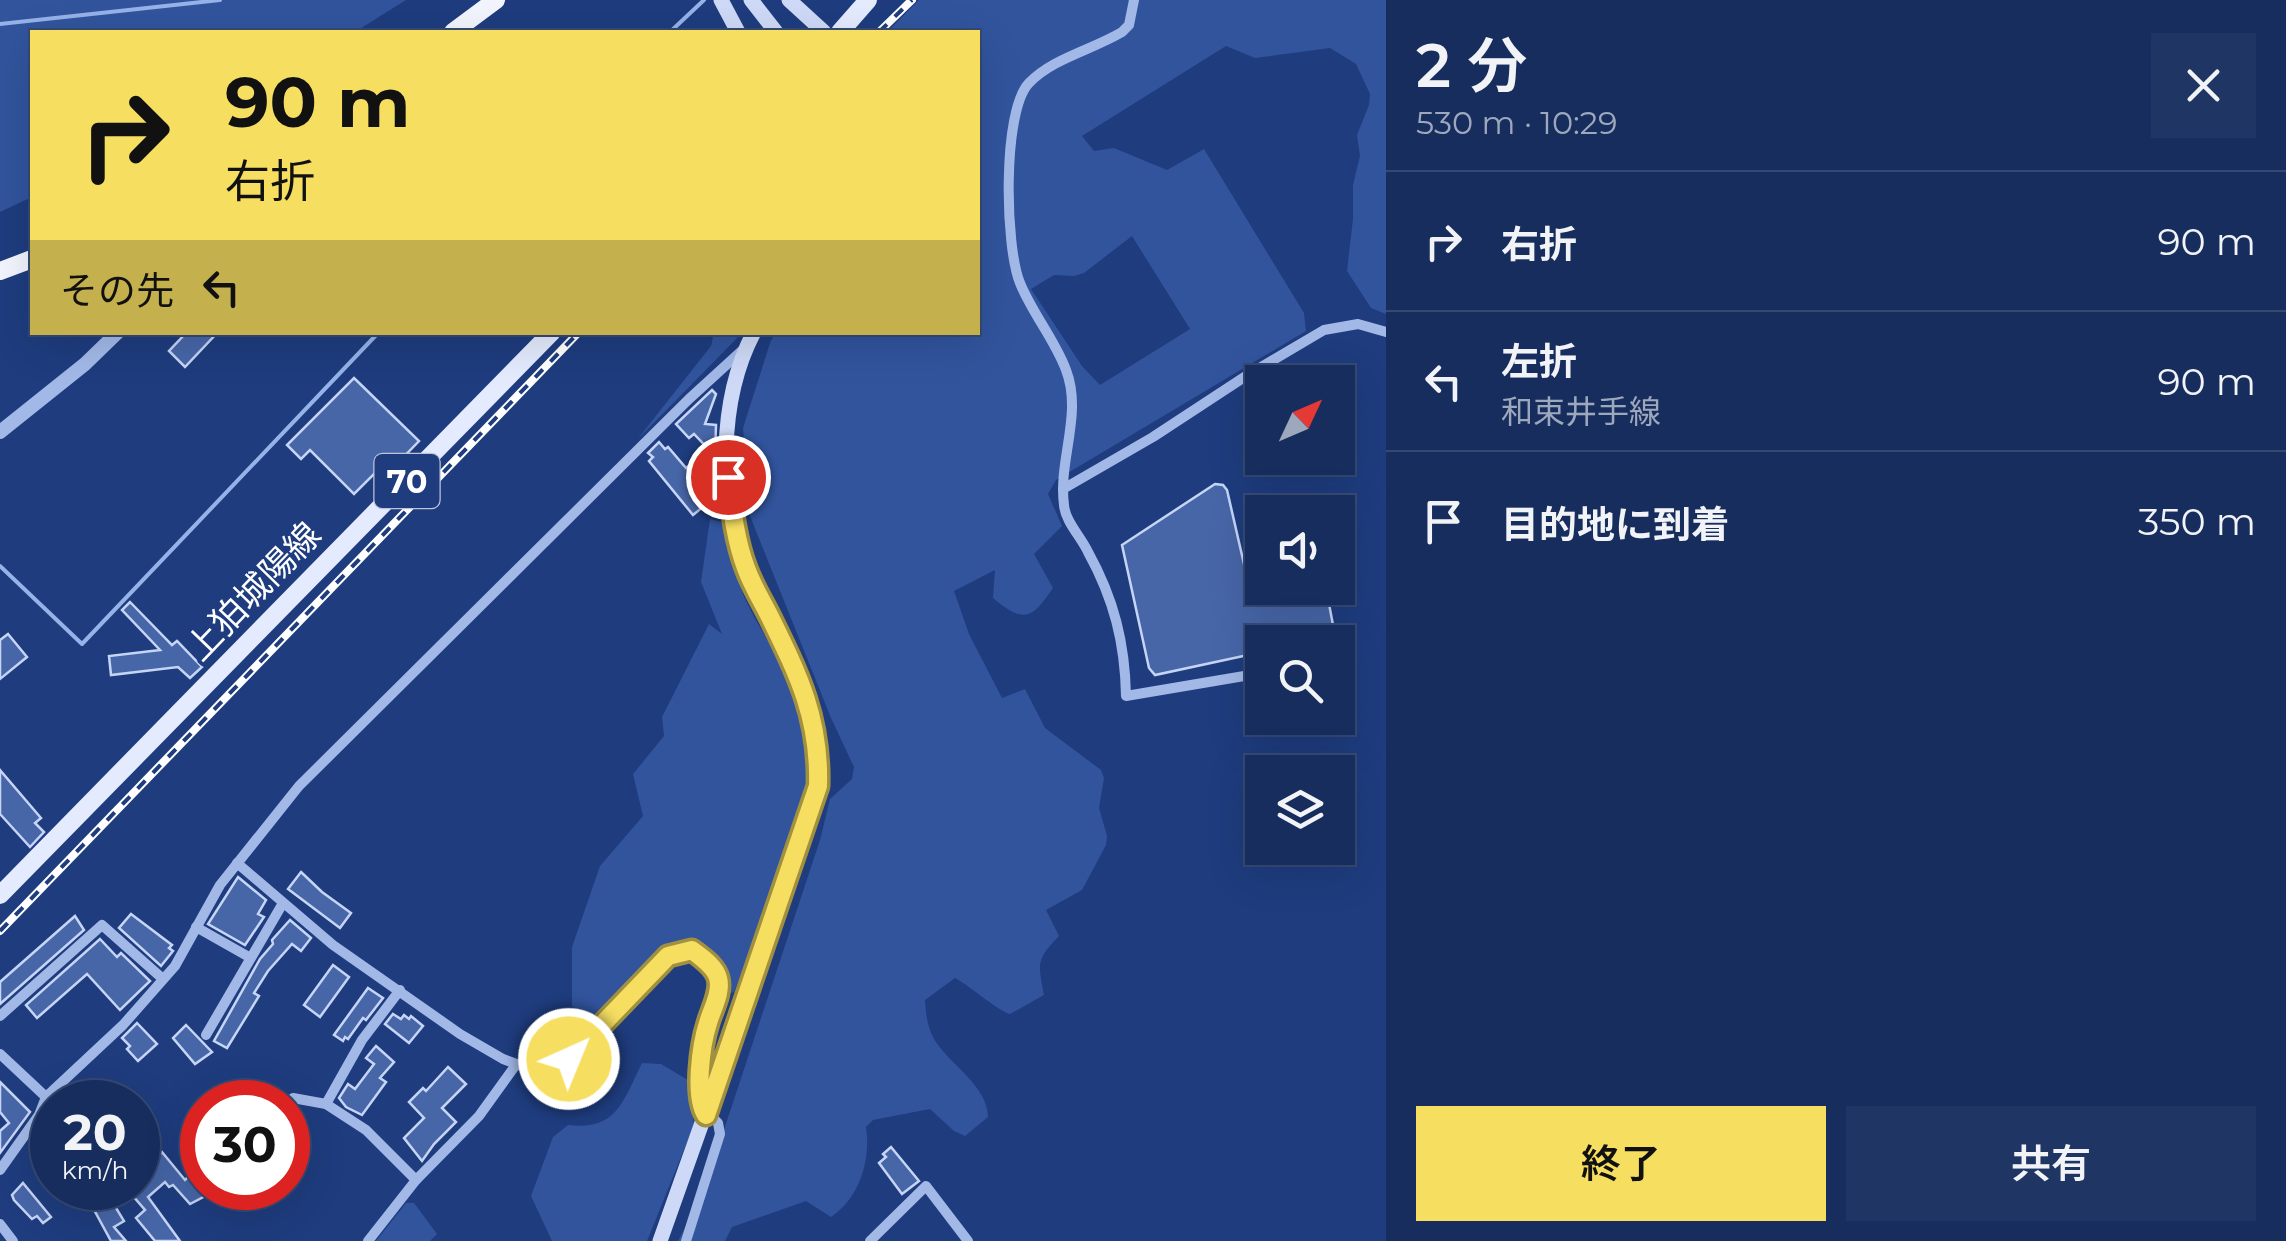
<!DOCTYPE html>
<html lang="ja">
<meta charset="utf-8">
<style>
body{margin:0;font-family:Montserrat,"Noto Sans JP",sans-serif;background:#1f3564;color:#f1f3f6;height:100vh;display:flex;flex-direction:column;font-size:38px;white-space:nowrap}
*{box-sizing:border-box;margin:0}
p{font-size:32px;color:#9ea8bc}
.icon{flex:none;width:55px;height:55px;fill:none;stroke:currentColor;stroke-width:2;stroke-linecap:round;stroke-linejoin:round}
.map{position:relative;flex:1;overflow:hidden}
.sheet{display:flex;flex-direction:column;background:#162d5e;width:900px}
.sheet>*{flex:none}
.top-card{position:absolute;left:30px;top:30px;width:950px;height:305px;border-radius:0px;box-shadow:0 10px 40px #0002,0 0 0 2px #354973;background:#f6de61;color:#111;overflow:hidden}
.needle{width:65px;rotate:46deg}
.controls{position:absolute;left:1245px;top:365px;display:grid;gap:20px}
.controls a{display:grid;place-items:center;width:110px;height:110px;border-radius:0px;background:#162d5e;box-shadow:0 10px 40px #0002,0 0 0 2px #354973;font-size:50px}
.speed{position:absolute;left:30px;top:1080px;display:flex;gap:20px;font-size:50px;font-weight:700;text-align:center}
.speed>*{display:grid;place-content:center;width:130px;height:130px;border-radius:50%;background:#162d5e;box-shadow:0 10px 40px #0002,0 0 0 2px #354973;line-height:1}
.speed small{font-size:25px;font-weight:400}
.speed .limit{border:15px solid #d22;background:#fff;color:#111}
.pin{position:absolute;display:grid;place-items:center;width:85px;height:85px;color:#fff;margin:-42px;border:5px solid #fff;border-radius:50%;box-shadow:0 2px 10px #0007}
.me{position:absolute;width:110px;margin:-55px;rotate:44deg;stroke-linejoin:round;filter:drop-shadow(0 0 8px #0008)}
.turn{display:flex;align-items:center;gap:35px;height:210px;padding:0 30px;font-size:45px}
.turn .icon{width:130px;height:130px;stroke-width:2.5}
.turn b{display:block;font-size:70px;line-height:85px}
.then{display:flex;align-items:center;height:95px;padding:0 30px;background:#0003;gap:20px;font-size:38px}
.round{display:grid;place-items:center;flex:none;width:105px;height:105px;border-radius:0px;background:#1f3564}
.summary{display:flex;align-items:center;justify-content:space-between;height:170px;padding:0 30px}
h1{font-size:60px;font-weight:600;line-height:75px}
.cta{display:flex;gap:20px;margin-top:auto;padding:20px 30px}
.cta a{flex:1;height:115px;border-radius:0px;background:#f6de61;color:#111;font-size:40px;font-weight:600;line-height:115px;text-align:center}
.cta a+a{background:#1f3564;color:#f1f3f6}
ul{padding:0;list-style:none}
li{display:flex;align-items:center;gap:30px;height:140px;padding:0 30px;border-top:2px solid #354973}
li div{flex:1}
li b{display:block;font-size:38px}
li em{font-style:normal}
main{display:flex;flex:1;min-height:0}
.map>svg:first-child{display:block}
.green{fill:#31549d;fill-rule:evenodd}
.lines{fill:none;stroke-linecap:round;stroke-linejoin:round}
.stream{stroke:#95b2e9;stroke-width:4}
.building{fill:#4766a8;stroke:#c6d5f6;stroke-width:2.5}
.minor{stroke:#a2b9e8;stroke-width:10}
.tertiary{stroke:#a2b9e8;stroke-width:14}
.secondary{stroke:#cdd9f6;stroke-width:15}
.primary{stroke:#e4ebfe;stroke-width:18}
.trunk{stroke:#f2f5fe;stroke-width:18}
.rail-casing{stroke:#fff;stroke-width:8}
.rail{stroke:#1e3c7e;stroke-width:4;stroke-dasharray:11;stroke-linecap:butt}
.route-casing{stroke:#a0903f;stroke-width:25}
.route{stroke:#f6de61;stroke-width:18}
.labels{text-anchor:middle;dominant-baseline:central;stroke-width:8;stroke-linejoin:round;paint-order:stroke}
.shield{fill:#1e3c7e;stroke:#bcc4d8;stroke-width:2.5}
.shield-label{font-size:32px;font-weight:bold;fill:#fff}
.street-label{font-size:35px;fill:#fff;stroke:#1e3c7e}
</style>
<main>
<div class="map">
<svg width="1386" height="1241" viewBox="0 0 1386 1241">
<rect width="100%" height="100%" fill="#1e3c7e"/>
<!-- green -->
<g class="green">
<polygon points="0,0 406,0 355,32 32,32 32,197 0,212"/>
<path d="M919,0H1386V314L1371,308L1347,271L1353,219V185L1360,156L1357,135L1369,105L1370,94L1356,64L1330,48L1255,58L1226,46L1082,136L1094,151L1114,148L1167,170L1204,149L1304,313L1306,331L1056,480L1048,494L1062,526L1034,554L1053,588C1032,619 1024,624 993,598L995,570L954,591L969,634L1002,698L1025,689L1045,728L1101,770L1104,778L1099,808L1107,836L1106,845L1082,890L1046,910L1059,936C1036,960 1038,963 1044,995L1010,1014C995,1009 973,988 955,978L925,1000C926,1013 927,1027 934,1039C949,1064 988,1086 988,1117L965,1136L954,1131L930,1109L873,1120L866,1127C871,1159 860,1198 831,1217L806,1201L732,1227L725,1241H678L702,1196L820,840L830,799L852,779L854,767L831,718L750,516L743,428L770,343L775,333L978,332V32H887ZM1132,236L1190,329L1100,385L1082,366L1031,289L1054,275L1074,276L1084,273Z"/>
<polygon points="714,333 742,333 637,440 711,346"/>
<path d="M710,519L722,522C730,548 735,578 747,603C766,642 794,677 804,720C824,807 765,913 734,992L725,995L726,982L710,957L695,947L681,945L662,953L642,977L593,1026L572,1006V947L600,866L643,816L633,774L664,736L662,717L709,624L722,634L701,582Z"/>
<path d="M642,1063L661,1064L688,1080L694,1125L647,1241H552L531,1196L553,1137L568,1125C617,1131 623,1101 642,1063Z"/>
<polygon points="406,1203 414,1203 437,1234 430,1241 376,1241"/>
</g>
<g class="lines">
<!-- stream -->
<g class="stream">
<polyline points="0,24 220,0"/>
<polyline points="670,32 704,0"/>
<polyline points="0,566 82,644 379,332"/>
</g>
</g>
<!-- building -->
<g class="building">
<polygon points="187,332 218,332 185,367 169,351"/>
<polygon points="354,378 419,441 389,472 383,465 354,494 310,450 301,459 287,445"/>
<polygon points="712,390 716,394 705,424 716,425 715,456 694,434 689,438 676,424"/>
<polygon points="659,442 665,449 668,447 686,468 709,449 715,497 693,515 649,461 653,457 648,453"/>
<polygon points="1215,484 1223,485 1227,490 1244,564 1258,561 1262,588 1326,588 1333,625 1328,632 1295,639 1274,631 1277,642 1262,642 1262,652 1155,675 1149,668 1122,545"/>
<polygon points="130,602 172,645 177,641 202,667 190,678 178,667 111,675 109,656 160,650 122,610"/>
<polygon points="8,634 27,657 0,679 0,640"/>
<polygon points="0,770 41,818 35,823 44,832 30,847 0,814"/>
<polygon points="301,872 322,892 351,913 340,928 288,889"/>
<polygon points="238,877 266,900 258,914 264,917 245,945 208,924"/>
<polygon points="131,914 172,945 169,948 173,951 161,966 119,928"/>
<polygon points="75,916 84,930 0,1004 0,982"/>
<polygon points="290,920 311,938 301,951 292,944 268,971 254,993 259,996 227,1048 214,1041 260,959 273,944 272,940"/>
<polygon points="100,939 117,957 121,953 150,981 120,1010 87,974 37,1018 26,1005"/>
<polygon points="333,965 349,977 320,1017 304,1005"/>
<polygon points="368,988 383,998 366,1020 363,1018 348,1039 345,1037 343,1041 334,1035"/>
<polygon points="393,1014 401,1019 404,1015 409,1019 411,1016 423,1026 409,1043 385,1024"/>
<polygon points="137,1023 157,1044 138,1061 127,1049 130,1046 122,1038"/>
<polygon points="186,1025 212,1052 195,1064 173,1038"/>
<polygon points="376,1046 394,1062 380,1078 386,1082 362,1115 346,1107 339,1098 348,1084 355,1089 374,1064 366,1058"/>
<polygon points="448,1067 466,1084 442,1108 456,1122 434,1144 422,1161 404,1138 424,1118 409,1102 423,1088 426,1091"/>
<polygon points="0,1082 30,1112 0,1153 0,1131 9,1123 0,1112"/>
<polygon points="138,1133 158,1156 162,1152 185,1180 190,1175 207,1195 190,1204 173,1185 169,1187 165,1182 148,1197 180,1241 155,1241 136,1218 145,1210 126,1188 138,1188 138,1177 146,1170 138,1161"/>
<polygon points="891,1147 919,1181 902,1194 879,1163 886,1157 883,1154"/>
<polygon points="23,1183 51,1217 43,1223 37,1216 32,1219 14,1200 12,1195"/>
<polygon points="90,1188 104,1188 124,1221 114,1227 126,1241 111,1241 92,1206 98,1203"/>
</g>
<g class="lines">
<!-- minor -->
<g class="minor">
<path d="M1134,0L1129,25L1122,32C1092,50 1053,58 1029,83C1002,111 1005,247 1020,283C1032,313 1055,340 1066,370C1083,414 1058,460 1064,505C1065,521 1081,537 1088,552C1114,599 1125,643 1126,696L1262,673"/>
<polyline points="1063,489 1153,437 1246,376 1324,330 1358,324 1386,332"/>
<polyline points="237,863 333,945 460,1034 503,1059 538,1072 552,1071 569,1059 668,957 692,950 717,973 719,988 706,1029 699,1104 718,1123 720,1134 686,1241"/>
<polyline points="196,927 249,957"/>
<polyline points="0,1016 102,925 163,979"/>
<polyline points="206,1035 283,903"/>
<polyline points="0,1054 46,1097"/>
<polyline points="288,1104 293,1098 326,1104 362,1040 400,990"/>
<polyline points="326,1104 366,1130 416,1180"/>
<polyline points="0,1170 39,1115 46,1097 123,1025 175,966 220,885 299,786 689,399 747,346"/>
<polyline points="0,1224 13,1241"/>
<polyline points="368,1241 416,1180 479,1116 515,1066"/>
<polyline points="870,1241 926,1186 968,1241"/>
</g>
<!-- tertiary -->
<polyline class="tertiary" points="0,432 85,364 118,332"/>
<!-- secondary -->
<g class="secondary">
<polyline points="721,0 738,32"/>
<polyline points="751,0 776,32"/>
<polyline points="789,0 824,32"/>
<path d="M660,1241L807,827C811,813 817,798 818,783C827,703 774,640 746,570C718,499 718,400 754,332"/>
</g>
<!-- primary -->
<g class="primary">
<polyline points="840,32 868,0"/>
<polyline points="0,895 552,332"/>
</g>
<!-- trunk -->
<g class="trunk">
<polyline points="453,32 496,0"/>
<polyline points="0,271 32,259"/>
</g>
<defs>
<g id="rail">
<polyline points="879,32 912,0"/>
<polyline points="0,931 579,332"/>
</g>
</defs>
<!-- rail casing -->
<use href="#rail" class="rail-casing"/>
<!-- rail -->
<use href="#rail" class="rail"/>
</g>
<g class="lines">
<defs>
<path id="route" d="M569,1059L668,956L692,950C701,957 715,966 718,978C722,992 712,1009 708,1023C701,1045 694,1096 706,1115L818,786C820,719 799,676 770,617C762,601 752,585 746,568C735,539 732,508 728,477"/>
</defs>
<!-- route casing -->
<use href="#route" class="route-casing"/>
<!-- route -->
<use href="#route" class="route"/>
</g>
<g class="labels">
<!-- shield labels -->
<rect class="shield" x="374.5" y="454" width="65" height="54" rx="8"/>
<g class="shield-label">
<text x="407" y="481">70</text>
</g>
<!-- street labels -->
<g class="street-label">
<text transform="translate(253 591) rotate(-46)">上狛城陽線</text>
</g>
</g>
</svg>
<div class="controls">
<a><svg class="needle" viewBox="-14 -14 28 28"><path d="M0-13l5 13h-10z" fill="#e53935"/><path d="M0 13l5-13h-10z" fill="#9ea8bc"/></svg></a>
<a><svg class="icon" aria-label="sound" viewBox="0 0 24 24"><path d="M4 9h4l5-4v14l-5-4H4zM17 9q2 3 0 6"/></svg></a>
<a><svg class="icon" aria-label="search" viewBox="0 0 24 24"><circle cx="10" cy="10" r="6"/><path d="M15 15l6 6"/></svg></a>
<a><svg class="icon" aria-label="layers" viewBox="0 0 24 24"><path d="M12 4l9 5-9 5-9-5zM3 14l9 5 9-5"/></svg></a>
</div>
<div class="speed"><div>20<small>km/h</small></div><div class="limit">30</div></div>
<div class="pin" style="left:728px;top:477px;background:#d93025"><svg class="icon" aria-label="arrive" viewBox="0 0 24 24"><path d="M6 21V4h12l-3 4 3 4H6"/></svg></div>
<svg class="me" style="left:569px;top:1059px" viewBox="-20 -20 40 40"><circle r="17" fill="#f6de61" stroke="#fff" stroke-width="3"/><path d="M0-11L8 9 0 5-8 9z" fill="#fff"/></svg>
<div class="top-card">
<div class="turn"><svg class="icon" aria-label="right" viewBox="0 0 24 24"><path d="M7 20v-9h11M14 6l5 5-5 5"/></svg><div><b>90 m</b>右折</div></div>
<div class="then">その先<svg class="icon" aria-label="left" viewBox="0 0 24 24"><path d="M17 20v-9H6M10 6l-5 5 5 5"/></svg></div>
</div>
</div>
<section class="sheet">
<div class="summary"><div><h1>2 分</h1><p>530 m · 10:29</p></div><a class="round"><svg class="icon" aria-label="close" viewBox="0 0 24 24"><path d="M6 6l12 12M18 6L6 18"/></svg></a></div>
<ul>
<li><svg class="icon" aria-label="right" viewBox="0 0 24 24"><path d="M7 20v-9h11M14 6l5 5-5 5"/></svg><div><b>右折</b></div><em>90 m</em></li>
<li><svg class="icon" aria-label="left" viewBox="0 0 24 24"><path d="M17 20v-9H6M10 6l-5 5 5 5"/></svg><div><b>左折</b><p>和束井手線</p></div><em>90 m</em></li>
<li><svg class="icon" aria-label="arrive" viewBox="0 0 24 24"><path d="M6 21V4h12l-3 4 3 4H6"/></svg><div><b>目的地に到着</b></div><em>350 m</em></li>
</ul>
<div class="cta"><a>終了</a><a>共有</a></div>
</section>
</main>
